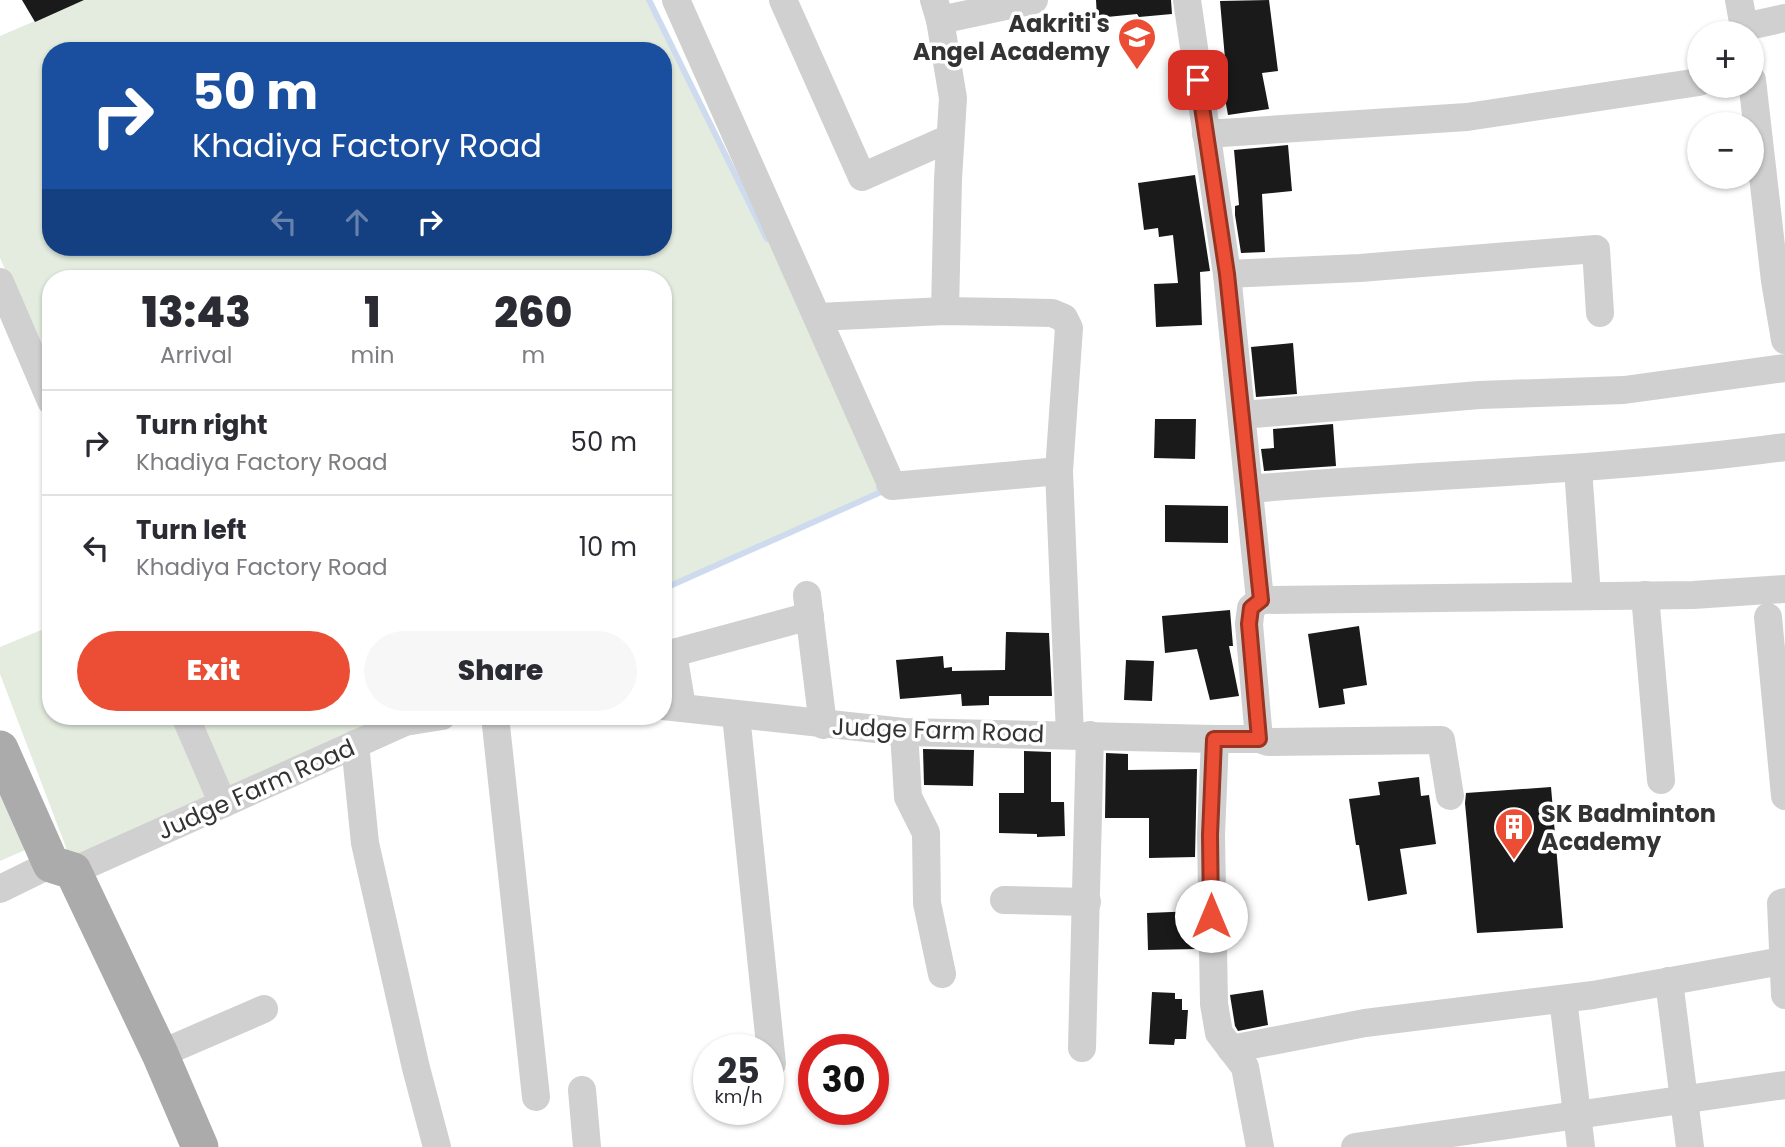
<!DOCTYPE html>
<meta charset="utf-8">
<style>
body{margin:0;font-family:Poppins,sans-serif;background:#f7f7f7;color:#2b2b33;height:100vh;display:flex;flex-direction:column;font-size:26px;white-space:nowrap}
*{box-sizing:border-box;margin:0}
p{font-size:23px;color:#7c7c81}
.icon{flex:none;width:38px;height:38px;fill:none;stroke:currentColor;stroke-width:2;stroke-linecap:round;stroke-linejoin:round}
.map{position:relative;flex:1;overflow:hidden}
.sheet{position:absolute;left:42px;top:270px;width:630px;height:455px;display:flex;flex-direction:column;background:#fff;border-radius:28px;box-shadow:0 2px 5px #0004}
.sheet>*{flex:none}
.banner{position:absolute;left:42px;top:42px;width:630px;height:214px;border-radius:28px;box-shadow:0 2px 5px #0004;background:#1a4fa0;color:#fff;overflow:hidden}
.tools{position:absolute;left:1687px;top:21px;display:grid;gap:14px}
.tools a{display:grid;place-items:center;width:77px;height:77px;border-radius:50%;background:#fff;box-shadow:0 2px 5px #0004;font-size:35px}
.speed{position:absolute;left:693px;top:1034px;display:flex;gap:14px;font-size:35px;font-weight:700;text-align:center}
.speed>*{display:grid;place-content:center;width:91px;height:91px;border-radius:50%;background:#fff;box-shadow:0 2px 5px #0004;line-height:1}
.speed small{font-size:18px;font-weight:400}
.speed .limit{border:10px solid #d22;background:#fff;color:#111}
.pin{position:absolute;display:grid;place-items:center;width:60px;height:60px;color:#fff;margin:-30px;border-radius:14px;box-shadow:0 4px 10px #0006}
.me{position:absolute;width:77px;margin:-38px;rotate:0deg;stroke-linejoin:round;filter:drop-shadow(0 0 5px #0008)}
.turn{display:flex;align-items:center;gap:24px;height:147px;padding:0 35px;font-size:32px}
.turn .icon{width:91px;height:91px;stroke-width:2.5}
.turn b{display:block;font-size:49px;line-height:60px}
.lanes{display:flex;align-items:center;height:66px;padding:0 35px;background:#0003;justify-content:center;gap:35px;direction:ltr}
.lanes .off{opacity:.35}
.eta{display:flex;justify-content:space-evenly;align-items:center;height:119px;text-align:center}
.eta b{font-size:42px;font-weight:800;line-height:49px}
.cta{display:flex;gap:14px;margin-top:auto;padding:14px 35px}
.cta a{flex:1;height:80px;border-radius:42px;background:#eb4e34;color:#fff;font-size:28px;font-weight:800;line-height:80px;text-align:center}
.cta a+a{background:#f7f7f7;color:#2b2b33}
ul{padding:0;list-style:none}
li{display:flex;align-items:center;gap:21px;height:105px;padding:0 35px;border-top:2px solid #e1e1e2}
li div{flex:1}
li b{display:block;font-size:26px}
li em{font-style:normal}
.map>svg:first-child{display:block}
.green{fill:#e3ecdf;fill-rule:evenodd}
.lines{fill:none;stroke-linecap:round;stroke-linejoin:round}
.stream{stroke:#cedbef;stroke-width:6}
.building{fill:#1a1a1a}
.minor{stroke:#d0d0d0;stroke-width:28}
.major{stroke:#ababab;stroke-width:37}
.route-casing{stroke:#932;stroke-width:18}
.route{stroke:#eb4e34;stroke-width:12}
.labels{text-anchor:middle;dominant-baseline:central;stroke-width:7;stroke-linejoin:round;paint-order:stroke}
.poi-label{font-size:24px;font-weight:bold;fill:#333;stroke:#fff;text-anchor:end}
.street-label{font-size:24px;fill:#333;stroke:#fff}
</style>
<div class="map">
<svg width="1785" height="1147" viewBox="0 0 1785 1147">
<rect width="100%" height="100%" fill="#fff"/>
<!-- green -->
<g class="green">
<path d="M84,0H649L808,322L881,492L663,589V278H51V373L0,258V36ZM51,51H663V247H51Z"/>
<polygon points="51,626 51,716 396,716 79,855 67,850 0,674 0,647"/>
<polygon points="0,780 32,847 0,861"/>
</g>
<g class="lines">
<!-- stream -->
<g class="stream">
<polyline points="649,0 767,239"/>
<polyline points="663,589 881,492 879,488"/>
</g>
</g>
<!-- building -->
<g class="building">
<polygon points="22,0 84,0 35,22"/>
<polygon points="1096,0 1171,0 1172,14 1139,17 1137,14 1097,18"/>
<polygon points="1269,0 1278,71 1262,73 1269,109 1228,115 1222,83 1227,82 1220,1"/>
<polygon points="1288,145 1292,191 1262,194 1265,252 1241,253 1235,215 1235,206 1239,205 1234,150"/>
<polygon points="1195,175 1210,271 1200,272 1202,325 1156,327 1154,284 1178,283 1173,235 1159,237 1158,228 1144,230 1138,183"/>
<polygon points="1293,343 1297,394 1256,397 1251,347"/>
<polygon points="1155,419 1196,419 1195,459 1154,458"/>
<polygon points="1333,424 1336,466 1264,471 1261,449 1274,448 1273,429"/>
<polygon points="1165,505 1228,506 1228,543 1165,542"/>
<polygon points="1230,610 1233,646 1229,646 1239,696 1210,700 1197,649 1165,653 1162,616"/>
<polygon points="1359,626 1367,685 1343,689 1345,704 1319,708 1308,634"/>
<polygon points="1006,632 1049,633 1052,696 989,696 989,705 962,706 961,694 900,699 896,660 943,656 944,668 952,667 952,671 1005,670"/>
<polygon points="1126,660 1154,661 1152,701 1124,700"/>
<polygon points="923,749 974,750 973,786 924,785"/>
<polygon points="1024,751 1051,752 1051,802 1064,802 1065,836 1037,837 1037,834 999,833 999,793 1024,793"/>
<polygon points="1106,753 1128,754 1128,770 1197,769 1195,857 1149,858 1149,818 1105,818"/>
<polygon points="1419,777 1421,796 1429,795 1436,844 1400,849 1407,894 1368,901 1359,845 1356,845 1349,799 1380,795 1378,782"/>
<polygon points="1551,787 1563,928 1477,933 1465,803 1466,793"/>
<polygon points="1196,911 1196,949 1148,950 1147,913"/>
<polygon points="1263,990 1268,1025 1238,1031 1235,1026 1230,995"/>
<polygon points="1152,992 1175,993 1175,999 1182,999 1182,1010 1188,1010 1186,1039 1175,1039 1174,1045 1149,1044"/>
</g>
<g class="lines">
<!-- minor -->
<g class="minor">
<polyline points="676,0 892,486 1059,471"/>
<polyline points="783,0 862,177 950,138"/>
<polyline points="934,0 940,20 953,98 948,179 945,311"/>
<polyline points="1187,0 1227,274 1260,600 1251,608 1249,624 1259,739 1215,739 1211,835 1214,1004 1219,1033 1245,1067 1260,1147"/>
<polyline points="1739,0 1745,33"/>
<polyline points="940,20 1034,0"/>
<polyline points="1744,27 1785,18"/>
<polyline points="1752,80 1775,281 1785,340"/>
<polyline points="1206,134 1467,117 1699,82"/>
<polyline points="1227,274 1360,268 1596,249 1600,313"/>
<polyline points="0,282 51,401"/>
<polyline points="818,317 945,311 1052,313 1064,318 1069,328 1059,471 1070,735"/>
<polyline points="1242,415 1479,395 1624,390 1785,368"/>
<polyline points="1578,468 1587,596"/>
<path d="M1249,489C1428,474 1607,471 1785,447"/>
<polyline points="807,595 823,725"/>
<polyline points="1645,595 1661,780"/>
<polyline points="1260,600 1693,595 1785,589"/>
<polyline points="1768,617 1785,796"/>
<polyline points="663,706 904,732 1215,739"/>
<polyline points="682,707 673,653 810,616"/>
<polyline points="736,715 772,1064"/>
<polyline points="185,716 223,804"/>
<polyline points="495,716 536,1097"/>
<polyline points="904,732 908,797 926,833 927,903 942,974"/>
<polyline points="1259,739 1268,742 1441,740 1450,796"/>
<polyline points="355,744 365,843 416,1068 437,1147"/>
<polyline points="73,871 405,722 442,716"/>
<polyline points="0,889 51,864"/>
<polyline points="1004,900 1087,902"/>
<polyline points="1785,902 1781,903 1785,995"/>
<polyline points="1669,981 1690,1147"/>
<polyline points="1563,999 1581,1147"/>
<polyline points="1082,1048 1090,735"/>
<polyline points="1231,1049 1365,1023 1593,995 1782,961"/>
<polyline points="160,1054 264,1009"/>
<polyline points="582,1090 587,1147"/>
<polyline points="1355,1147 1785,1085"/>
</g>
<!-- major -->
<polyline class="major" points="0,749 51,864 73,871 160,1054 200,1147"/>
</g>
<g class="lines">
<defs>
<polyline id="route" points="1198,80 1227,274 1261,600 1251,608 1249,624 1259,739 1214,739 1210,835 1211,916"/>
</defs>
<!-- route casing -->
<use href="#route" class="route-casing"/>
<!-- route -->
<use href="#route" class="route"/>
</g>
<!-- icons -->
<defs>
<symbol id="school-pin" viewBox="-11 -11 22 30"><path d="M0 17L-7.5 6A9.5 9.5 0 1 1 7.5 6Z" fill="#eb4e34" stroke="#fff"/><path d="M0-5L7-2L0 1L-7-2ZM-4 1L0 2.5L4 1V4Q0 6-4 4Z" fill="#fff"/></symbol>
<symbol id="building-pin" viewBox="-11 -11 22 30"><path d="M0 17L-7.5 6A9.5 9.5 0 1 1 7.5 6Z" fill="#eb4e34" stroke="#fff"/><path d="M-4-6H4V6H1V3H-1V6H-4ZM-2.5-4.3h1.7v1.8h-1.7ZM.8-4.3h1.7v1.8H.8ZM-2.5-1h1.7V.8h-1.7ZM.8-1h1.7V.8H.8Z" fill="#fff"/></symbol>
</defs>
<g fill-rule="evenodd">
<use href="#school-pin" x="1115" y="15" width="44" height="60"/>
<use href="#building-pin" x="1492" y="805" width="44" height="60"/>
</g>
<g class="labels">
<!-- poi labels -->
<g class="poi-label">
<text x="1110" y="23">Aakriti's<tspan x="1110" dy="28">Angel Academy</tspan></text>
<text x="1541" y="813" text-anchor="start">SK Badminton<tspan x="1541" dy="28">Academy</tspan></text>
</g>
<!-- street labels -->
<g class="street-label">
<text transform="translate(938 730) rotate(2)">Judge Farm Road</text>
<text transform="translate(256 789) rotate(-24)">Judge Farm Road</text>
</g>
</g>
</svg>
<div class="tools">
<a>+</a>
<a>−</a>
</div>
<div class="speed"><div>25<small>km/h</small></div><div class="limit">30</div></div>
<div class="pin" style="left:1198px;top:80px;background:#d93025"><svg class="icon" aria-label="arrive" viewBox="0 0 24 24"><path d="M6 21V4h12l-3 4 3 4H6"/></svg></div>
<svg class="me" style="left:1211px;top:916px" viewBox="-20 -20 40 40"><circle r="19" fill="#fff"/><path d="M0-13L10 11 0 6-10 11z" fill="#eb4e34"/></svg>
<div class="banner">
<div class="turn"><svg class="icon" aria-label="right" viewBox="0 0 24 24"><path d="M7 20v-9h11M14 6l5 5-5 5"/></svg><div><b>50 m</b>Khadiya Factory Road</div></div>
<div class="lanes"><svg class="icon off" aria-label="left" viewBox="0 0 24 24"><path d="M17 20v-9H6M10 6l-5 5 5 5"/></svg><svg class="icon off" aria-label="ahead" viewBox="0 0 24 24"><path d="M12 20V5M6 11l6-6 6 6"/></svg><svg class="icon" aria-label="right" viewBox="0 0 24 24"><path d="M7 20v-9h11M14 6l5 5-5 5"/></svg></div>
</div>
<section class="sheet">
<div class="eta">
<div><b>13:43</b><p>Arrival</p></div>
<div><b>1</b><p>min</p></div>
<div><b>260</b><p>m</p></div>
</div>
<ul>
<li><svg class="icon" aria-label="right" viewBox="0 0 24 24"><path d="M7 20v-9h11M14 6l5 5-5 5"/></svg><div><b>Turn right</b><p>Khadiya Factory Road</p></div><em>50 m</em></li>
<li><svg class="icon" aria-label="left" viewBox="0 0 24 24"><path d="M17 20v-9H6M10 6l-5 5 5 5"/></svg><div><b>Turn left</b><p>Khadiya Factory Road</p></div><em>10 m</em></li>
</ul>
<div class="cta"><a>Exit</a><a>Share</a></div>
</section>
</div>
